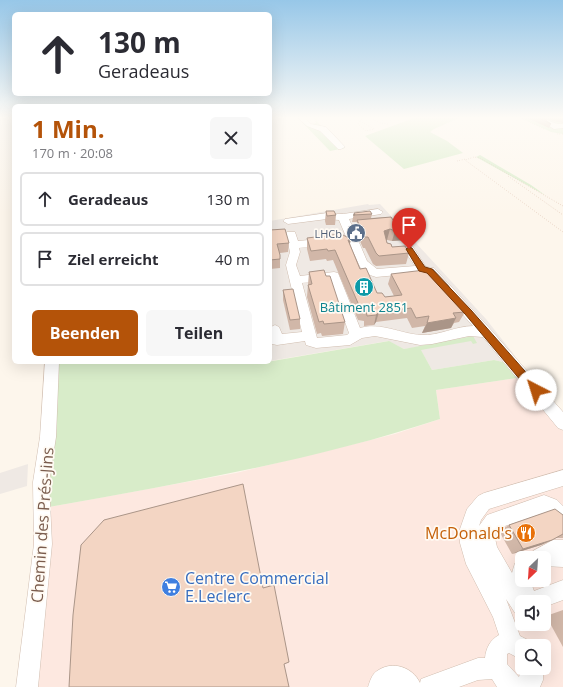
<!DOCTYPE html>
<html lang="de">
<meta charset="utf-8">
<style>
body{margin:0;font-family:"Open Sans",sans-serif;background:#f7f7f7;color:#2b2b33;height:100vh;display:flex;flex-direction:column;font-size:15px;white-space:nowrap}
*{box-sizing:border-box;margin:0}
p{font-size:13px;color:#7c7c81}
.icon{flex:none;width:22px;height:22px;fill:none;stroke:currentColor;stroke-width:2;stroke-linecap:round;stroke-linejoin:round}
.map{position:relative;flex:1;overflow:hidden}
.sheet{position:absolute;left:12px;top:104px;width:260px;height:260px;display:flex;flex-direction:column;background:#fff;border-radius:6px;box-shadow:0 4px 16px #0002}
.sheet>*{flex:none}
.top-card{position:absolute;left:12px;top:12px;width:260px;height:84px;border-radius:6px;box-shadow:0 4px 16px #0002;background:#fff;color:#2b2b33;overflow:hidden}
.needle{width:26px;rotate:205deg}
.controls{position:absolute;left:515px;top:551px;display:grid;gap:8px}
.controls a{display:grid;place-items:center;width:36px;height:36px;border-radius:6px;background:#fff;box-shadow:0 4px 16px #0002;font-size:20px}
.pin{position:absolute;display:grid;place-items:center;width:34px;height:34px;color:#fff;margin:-41px -17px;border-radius:50% 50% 50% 0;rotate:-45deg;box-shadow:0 0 4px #0007}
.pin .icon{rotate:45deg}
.me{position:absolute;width:44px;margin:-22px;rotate:320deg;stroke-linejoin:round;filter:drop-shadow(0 0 3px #0008)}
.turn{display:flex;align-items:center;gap:14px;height:84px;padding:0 20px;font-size:18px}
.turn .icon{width:52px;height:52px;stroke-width:2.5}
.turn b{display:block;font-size:28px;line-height:34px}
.round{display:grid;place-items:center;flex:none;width:42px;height:42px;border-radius:6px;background:#f7f7f7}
.headline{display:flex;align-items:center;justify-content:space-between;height:68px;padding:0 20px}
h1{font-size:24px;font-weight:700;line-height:30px;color:#b45309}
.cta{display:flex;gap:8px;margin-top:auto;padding:8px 20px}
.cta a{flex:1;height:46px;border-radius:6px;background:#b45309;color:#fff;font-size:16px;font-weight:700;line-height:46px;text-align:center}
.cta a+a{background:#f7f7f7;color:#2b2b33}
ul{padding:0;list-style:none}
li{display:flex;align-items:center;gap:12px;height:54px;margin:0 8px 6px;padding:0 12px;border:2px solid #e1e1e2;border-radius:6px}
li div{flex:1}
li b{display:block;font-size:15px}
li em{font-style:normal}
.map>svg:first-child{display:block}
.commercial{fill:#fde8e0;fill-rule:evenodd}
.industrial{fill:#efe9e4}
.green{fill:#d8ecc9}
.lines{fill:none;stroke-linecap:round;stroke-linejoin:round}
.minor-casing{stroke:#d1beb0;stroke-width:1}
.path{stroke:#d9b8a5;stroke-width:1;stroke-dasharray:0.5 2;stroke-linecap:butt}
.minor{fill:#fff;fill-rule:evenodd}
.wall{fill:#d1b7a8}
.shaded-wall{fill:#aa9588}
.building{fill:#f3d5c3;stroke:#aa9588}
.route{fill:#b45309;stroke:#753606}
.labels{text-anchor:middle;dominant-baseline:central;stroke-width:3.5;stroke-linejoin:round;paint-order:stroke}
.far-service-label{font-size:11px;fill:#4e5e75;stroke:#fffaf3;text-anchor:end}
.culture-label{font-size:13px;fill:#0d838f;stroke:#fffaf3}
.near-street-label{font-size:16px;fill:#7a5c4d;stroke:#fffaf3}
.near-food-label{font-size:16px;fill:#c56008;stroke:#fffaf3;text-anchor:end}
.near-shop-label{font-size:16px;fill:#366cbe;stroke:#fffaf3;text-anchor:start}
</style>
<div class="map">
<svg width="563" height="687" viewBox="0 0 563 687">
<rect width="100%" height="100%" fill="#fdf6ec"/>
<!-- commercial -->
<path class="commercial" d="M517,378L563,431V469L559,472L563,478V687H16L33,554V510L236,473L395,434L440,419L436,390ZM522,558H544V580H522ZM522,602H544V624H522ZM522,646H544V668H522Z"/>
<!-- industrial -->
<g class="industrial">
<polygon points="368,204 369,205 380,204 486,319 515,356 503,362 494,360 432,370 419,347 404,349 388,341 270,361 270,221"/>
<polygon points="28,464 27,486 0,494 0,473"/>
</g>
<!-- green -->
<g class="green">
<polygon points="298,118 308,125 316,123 315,121 317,121 314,118 316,118 318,123 345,148 330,151"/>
<polygon points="414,118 459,118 434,129 430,132 447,141 463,153 404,169 365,136"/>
<polygon points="521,118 563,118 563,134 551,132"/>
<polygon points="480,155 531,185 545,195 476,157"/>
<path d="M473,336L477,343L473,344L471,341L421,350L432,370L494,360L503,362L517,378L436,390L440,419C313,461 181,483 49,507L56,362H254L255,364L389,341L404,349Z"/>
</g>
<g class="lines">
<defs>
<g id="minor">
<polygon points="298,118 305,118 311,124 326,127 345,147 341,149 338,149 320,131 307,126"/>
<path d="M537,118C547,118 554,125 563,124V128L554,129Z"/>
<path d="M378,209L383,212L381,214L349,219L367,261L377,269L415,266L406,253L390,254L385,251L390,248L413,247L426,267L434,268L491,330L563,412V430L558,428L483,337L469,336L432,344L420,345L375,336L362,338L350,345L316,348L306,345L305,341L277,345L272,344L270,337L271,327L275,325L279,327L282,334L302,332L286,265L290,252L286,234L287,232H295L298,241L341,237L347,239L339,220L327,219L288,224L283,221L285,219L327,213L343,214ZM340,243C343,245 349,246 351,249C361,263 356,271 376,277L420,273L426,274L473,326C456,326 439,336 421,335C401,334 381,322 360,328L338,273L334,272L300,276L296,265L300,252L299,248ZM330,280L349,333L347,335L317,338L302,283Z"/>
<polygon points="45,362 59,362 56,437 49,482 52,544 38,687 16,687 34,544 33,482 40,437"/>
<path d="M563,470V486L489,509L481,520L479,526L487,515L544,495L557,500L563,506V530C554,526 552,517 544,513L499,528L494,534L497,547L512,573L515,563L522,560V580H530L534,591L563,580V600L544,607V602H522V616L515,613L506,599L520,636L530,641L531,646H522V660L509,653L507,654V664L519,677L522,666V668H543V680L540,687H497L492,679L478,680L459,687H368C370,681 372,674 377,671C392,660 413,667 420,683L421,679L429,676L478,658H485C486,648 490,640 499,635L493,617L466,564L460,543V529L467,509L478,496L484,493Z"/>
<polygon points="553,540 563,540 563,567 544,566 544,558 531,558 533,551"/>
</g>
</defs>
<!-- minor casing -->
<use href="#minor" class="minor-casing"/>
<!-- path -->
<g class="path">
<polyline points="371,118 380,123 388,124"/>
<polyline points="521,118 544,129"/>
<polygon points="360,121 374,129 366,131 358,124"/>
<polyline points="360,121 363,118"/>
<polyline points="557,134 563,134"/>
<polyline points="457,161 466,159"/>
<polyline points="508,176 563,215"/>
<polyline points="563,206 480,158 474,157 465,160 563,232"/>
</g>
<!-- minor -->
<use href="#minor" class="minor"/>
</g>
<!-- wall -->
<g class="wall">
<polygon points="527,118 563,118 563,123 544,119 551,124 549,128"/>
<polygon points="326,211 336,215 335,225 326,225 325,221"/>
<polygon points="354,213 372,214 371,218 391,217 405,240 392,241 387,240 386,240 387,243 392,247 409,253 406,264 376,266 373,264 365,248 363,248 355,230 357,222 352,222"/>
<polygon points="270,230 289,243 288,252 280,253 280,268 270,269"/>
<polygon points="307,238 350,244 360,269 377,293 385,297 394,296 388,284 391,274 465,312 459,322 454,323 451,328 422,333 425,326 412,328 407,318 376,322 374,325 364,326 364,321 358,320 333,260 327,261 326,259 310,261 307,249"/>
<polygon points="309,272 326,276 345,322 343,334 322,336 321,333 317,334 307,297"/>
<polygon points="283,290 300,319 300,329 290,330 283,300"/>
<polygon points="563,515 563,538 556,538 541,545 512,554 499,531 509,525"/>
<polygon points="563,610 563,647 546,616"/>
</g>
<!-- shaded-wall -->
<g class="shaded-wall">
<polygon points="390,229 387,240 381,242 384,231"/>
<polygon points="408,229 405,240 392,241 395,231"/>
<polygon points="351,239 349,249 348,240"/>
<polygon points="379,312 376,322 374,325 376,315"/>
<polygon points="456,318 451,328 422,333 427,323"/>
<polygon points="552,540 541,545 512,554 523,549"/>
</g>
<!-- building -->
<g class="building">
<polygon points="539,118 543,118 551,124"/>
<polygon points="326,211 334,211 336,215 327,216"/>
<polygon points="370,211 372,214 353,215 355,215 354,213"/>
<polygon points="391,217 395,223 404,223 408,229 395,231 390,229 384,231 387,243 391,244 392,247 405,246 409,253 379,256 376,253 368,237 365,237 357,220"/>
<polygon points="285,229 289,243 277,244 280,255 280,259 270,260 270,230"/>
<polygon points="341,234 351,239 348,240 360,269 366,268 377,293 382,293 385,297 402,295 391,274 433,269 448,285 465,312 453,313 456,318 427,323 429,316 416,318 411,308 379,312 376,315 367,316 366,310 361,310 335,250 328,251 327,249 311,251 307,238"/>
<polygon points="324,270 326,276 330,276 345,322 324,324 323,321 319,322 308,285 312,284 309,272"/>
<polygon points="293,289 300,319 290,320 283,290"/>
<polygon points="243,484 263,588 274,585 289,662 284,664 289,687 69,687 73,615 81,545 104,520"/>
<polygon points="555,509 563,515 563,534 552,540 523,549 509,525"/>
</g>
<!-- sky -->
<linearGradient id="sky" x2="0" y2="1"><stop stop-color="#97c7e8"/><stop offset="0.55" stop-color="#fefbf6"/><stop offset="1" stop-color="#fefbf6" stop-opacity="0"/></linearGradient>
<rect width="563" height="214" fill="url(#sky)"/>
<!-- route -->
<polygon class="route" points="409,247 412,248 425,267 432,269 471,310 539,387 541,390 539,394 536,395 532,394 465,314 427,273 419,271 406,249"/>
<!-- icons -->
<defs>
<symbol id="civic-disc" viewBox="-11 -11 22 22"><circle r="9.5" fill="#5c6f8a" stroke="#fffaf3"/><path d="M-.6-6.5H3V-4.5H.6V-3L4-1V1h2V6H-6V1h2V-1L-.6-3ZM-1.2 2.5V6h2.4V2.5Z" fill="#fff"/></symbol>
<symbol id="building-disc" viewBox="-11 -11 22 22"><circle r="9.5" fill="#0f9aa8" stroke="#fffaf3"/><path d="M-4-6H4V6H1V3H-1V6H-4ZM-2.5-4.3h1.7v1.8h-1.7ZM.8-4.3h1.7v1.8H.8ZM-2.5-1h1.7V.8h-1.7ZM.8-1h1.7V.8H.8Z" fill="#fff"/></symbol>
<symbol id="restaurant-disc" viewBox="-11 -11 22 22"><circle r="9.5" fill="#e8710a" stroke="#fffaf3"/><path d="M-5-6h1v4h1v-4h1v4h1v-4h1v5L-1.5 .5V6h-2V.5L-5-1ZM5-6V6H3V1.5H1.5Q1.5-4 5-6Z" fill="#fff"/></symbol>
<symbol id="supermarket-disc" viewBox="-11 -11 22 22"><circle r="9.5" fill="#3f7fe0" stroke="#fffaf3"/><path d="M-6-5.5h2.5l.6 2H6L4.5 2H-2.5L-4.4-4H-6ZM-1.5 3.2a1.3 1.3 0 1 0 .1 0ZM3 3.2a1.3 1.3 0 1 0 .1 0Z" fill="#fff"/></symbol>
</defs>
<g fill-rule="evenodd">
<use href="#civic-disc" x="345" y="222" width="22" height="22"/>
<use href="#building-disc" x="353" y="276" width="22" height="22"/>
<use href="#restaurant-disc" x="515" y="522" width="22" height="22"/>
<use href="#supermarket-disc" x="160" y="576" width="22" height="22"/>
</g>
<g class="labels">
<!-- far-service labels -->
<g class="far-service-label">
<text x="342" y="233">LHCb</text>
</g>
<!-- culture labels -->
<g class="culture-label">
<text x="364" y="307">Bâtiment 2851</text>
</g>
<!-- near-street labels -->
<g class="near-street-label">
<text transform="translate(42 525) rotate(-86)">Chemin des Prés-Jins</text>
</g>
<!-- near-food labels -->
<g class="near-food-label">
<text x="512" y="533">McDonald's</text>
</g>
<!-- near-shop labels -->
<g class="near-shop-label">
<text x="185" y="578">Centre Commercial<tspan x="185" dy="18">E.Leclerc</tspan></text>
</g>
</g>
</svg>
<div class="controls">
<a><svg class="needle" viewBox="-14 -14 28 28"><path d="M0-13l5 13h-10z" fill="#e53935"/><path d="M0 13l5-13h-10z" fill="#7c7c81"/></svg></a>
<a><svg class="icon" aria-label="sound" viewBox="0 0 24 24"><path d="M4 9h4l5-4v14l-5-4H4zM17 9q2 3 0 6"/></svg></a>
<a><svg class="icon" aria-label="search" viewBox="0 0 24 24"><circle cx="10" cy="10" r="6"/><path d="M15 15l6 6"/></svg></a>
</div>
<div class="pin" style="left:409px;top:249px;background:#d93025"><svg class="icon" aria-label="arrive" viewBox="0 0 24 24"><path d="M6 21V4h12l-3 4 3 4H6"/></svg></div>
<svg class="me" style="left:536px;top:390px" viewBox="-20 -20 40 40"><circle r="19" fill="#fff"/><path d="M0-13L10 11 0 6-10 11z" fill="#b45309"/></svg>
<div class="top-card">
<div class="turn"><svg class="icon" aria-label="ahead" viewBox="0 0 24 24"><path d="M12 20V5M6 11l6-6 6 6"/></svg><div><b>130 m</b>Geradeaus</div></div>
</div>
<section class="sheet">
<div class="headline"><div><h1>1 Min.</h1><p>170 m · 20:08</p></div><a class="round"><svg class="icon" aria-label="close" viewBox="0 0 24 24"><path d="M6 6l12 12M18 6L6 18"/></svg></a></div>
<ul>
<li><svg class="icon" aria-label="ahead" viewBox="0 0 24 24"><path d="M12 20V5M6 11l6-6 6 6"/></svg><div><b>Geradeaus</b></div><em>130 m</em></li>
<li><svg class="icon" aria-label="arrive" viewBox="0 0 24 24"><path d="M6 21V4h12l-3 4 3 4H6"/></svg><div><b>Ziel erreicht</b></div><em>40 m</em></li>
</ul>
<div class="cta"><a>Beenden</a><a>Teilen</a></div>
</section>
</div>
